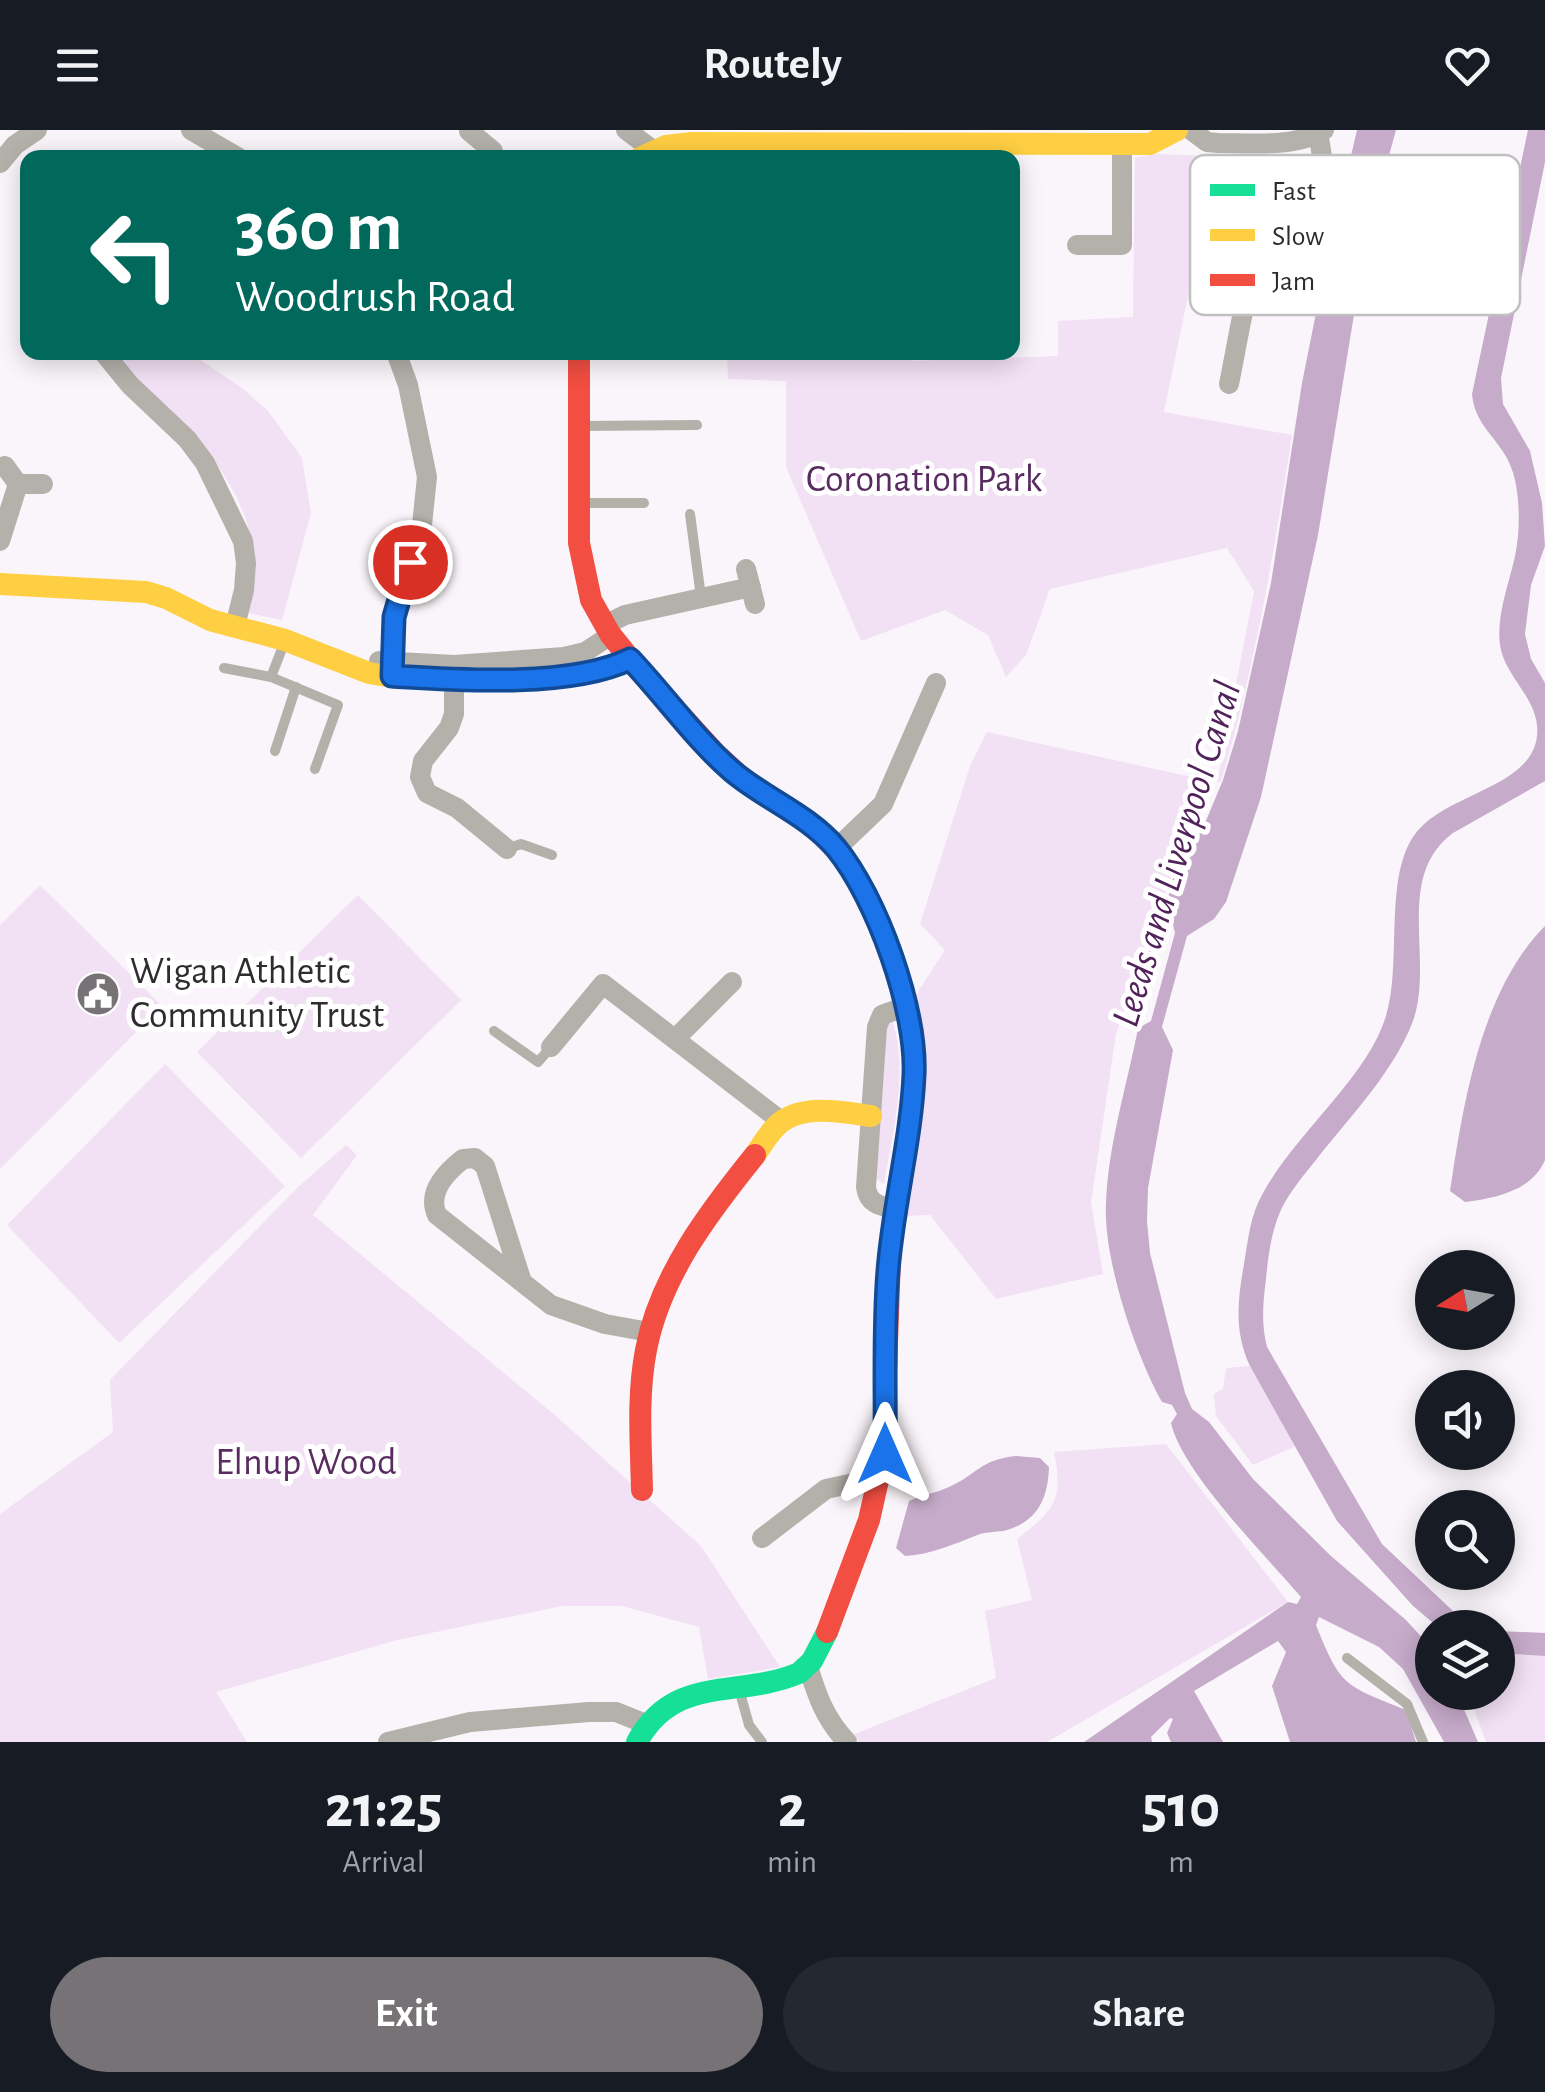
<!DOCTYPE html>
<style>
body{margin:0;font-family:"Alegreya Sans",sans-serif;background:#242831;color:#f1f3f6;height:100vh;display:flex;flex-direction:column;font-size:38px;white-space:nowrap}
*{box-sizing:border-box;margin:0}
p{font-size:32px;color:#9ea1a6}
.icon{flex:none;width:55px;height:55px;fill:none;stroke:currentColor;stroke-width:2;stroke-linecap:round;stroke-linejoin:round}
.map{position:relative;height:1612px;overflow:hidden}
.panel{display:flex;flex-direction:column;background:#171b24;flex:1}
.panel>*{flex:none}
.top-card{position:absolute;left:20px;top:20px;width:1000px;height:210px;border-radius:20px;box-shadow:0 5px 25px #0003;background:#00695c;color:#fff;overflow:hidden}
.needle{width:65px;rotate:259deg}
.buttons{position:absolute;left:1415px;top:1120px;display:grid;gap:20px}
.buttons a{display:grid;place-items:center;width:100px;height:100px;border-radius:50%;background:#171b24;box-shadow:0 5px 25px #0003;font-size:50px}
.pin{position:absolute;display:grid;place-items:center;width:85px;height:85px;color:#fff;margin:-42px;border:5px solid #fff;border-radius:50%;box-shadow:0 2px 10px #0007}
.me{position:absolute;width:110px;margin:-55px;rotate:0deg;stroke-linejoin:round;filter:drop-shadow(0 0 8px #0008)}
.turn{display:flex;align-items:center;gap:35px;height:210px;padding:0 50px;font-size:45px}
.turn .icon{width:130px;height:130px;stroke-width:2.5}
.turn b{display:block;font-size:70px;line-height:85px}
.eta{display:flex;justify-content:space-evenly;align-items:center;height:170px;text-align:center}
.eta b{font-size:60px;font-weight:700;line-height:70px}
.button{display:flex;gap:20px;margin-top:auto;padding:20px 50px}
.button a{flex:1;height:115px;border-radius:60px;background:#767276;color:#fff;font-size:40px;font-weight:700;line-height:115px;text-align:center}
.button a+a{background:#242831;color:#f1f3f6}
header{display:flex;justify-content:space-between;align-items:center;height:130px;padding:0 50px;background:#171b24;font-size:45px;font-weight:700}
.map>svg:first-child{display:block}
.green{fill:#f2e0f4}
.water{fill:#c6abca}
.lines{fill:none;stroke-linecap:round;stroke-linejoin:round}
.lane{stroke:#b4b1ab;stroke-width:10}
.street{stroke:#b4b1ab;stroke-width:20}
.fast{stroke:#16e098;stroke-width:22}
.slow{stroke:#ffcf43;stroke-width:22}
.jam{stroke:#f24e42;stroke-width:22}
.route-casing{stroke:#114b97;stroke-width:25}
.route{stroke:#1a73e8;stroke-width:18}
.labels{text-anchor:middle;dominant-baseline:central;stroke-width:10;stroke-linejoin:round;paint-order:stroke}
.park-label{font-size:38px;fill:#5a2b62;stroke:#fff}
.poi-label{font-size:38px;fill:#2f2c2f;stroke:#fff;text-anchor:start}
.water-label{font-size:40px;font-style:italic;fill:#51235a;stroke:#fff}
.key{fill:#fff;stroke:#c1c0c1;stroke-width:2.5}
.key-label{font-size:28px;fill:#2f2c2f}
</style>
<header><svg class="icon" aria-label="menu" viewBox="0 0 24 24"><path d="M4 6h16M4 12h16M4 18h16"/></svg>Routely<svg class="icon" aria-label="heart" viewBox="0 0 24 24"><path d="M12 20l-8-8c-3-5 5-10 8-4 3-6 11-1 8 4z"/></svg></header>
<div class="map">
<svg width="1545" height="1612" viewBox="0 0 1545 1612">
<rect width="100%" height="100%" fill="#faf5fa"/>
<!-- green -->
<g class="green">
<path d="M1155,24L1217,26L1164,282L1292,305C1274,422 1255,537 1221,651L1217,653L1254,461L1227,418L1050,459L1026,525L1006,547L988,505L945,480L861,511L786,337V251L728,249L727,223L910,222L911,231L1058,226V191L1133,187L1135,28Z"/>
<path d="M110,223H190L242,258L268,281L302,328L311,383L282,490L248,483L250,404C232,329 162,274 110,223Z"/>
<polygon points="987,602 1205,650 1116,904 1091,1072 1103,1144 996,1169 930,1085 903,1086 914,868 945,820 920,794 970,636"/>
<polygon points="40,755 162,876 0,1039 0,795"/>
<polygon points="358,765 461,870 301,1028 197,922"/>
<path d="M892,890C909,942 893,1001 884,1054L875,1048L885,897Z"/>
<polygon points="165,934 285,1056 119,1213 7,1095"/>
<polygon points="346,1015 357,1025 313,1085 557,1287 701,1416 780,1537 708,1549 699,1497 622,1476 562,1476 397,1510 216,1562 247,1612 0,1612 0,1384 113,1302 110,1250 297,1058"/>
<polygon points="1250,1236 1296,1316 1253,1335 1216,1286 1214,1264 1223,1259 1226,1238"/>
<path d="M1166,1314L1288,1472L1047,1612H859L852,1605L996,1548L985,1481L1032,1470L1017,1409C1054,1380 1064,1371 1054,1322Z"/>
<polygon points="1498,1523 1545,1526 1545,1612 1486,1612 1468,1563 1498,1562"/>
</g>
<!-- water -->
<g class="water">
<path d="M1357,0H1396L1367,105L1318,405L1261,667L1226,772L1214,789L1187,806L1162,897L1173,920L1148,1058L1147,1091L1150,1123L1185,1263L1192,1279L1209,1292L1253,1349L1331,1426L1406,1490L1427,1513L1432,1521V1562L1457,1563L1478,1612H1444L1403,1539L1379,1517L1319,1487L1316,1495C1341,1558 1345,1555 1406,1580L1416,1612H1290L1272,1556L1286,1522L1278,1511L1194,1561L1223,1612H1171L1167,1603L1173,1589L1170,1588L1151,1607L1152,1612H1084L1288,1472L1297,1474L1301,1467C1266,1426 1182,1342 1171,1293L1177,1284L1172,1275L1162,1272C1135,1224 1103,1128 1106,1074C1108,1013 1128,953 1139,893L1142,896L1151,891L1175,803L1172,790L1165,791L1162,798L1141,887L1136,882L1152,808L1164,784L1174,744L1203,698L1223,650L1238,601L1271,453L1302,253L1325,138Z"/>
<path d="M1528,0H1545V32L1501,248L1503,274L1530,321L1542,373L1545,416L1531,455L1525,504L1531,529L1545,553V651L1453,703C1392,748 1437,835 1411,896C1391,944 1351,986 1319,1026C1305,1044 1289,1062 1280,1082C1271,1103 1268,1127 1266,1149C1263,1172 1261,1194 1267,1217L1382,1414L1453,1481L1487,1497H1438L1413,1476L1337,1391L1250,1236C1235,1204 1237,1174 1243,1140C1247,1118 1249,1093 1258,1073C1287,1010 1367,950 1386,886C1402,835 1384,751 1413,707C1440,665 1524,660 1536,612C1545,572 1505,550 1500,515C1496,486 1509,454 1515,426C1520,403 1520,373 1515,350C1507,311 1475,301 1472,264Z"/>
<path d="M1545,796V1030C1532,1061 1495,1068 1465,1072L1450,1061C1463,974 1481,860 1545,796Z"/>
<path d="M1016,1326L1040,1328L1049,1337C1048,1369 1037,1393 1003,1401C995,1402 988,1402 980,1404C954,1414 933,1424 905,1426L896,1418L909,1371C922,1365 936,1363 949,1357C978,1344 979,1330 1016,1326Z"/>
<polygon points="1498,1501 1545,1503 1545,1526 1498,1523"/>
</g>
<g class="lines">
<!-- lane -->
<g class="lane">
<polyline points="581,296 697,295"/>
<polyline points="580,373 644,373"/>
<polyline points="690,384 701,467"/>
<polyline points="285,511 271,547 338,575 315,639"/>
<polyline points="224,538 271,547"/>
<polyline points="275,621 296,557"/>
<polyline points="507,719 521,714 552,725"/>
<polyline points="494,901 538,932 551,917"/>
<polyline points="1347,1528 1407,1574 1423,1612"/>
<polyline points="739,1559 749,1595 762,1612"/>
</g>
<!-- street -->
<g class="street">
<polyline points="191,0 239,28"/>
<polyline points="626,0 653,20"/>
<path d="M1191,0L1207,12L1218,13C1249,13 1296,18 1324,0"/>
<polyline points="469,1 493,21"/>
<polyline points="0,33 15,15 37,0"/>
<polyline points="1077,115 1122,115 1122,15"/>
<polyline points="103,222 130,255 187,309 205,333 243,411 246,433 244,460 235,496"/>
<path d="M1229,254C1239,206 1245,155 1265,110C1287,57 1338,93 1318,4"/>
<polyline points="5,336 18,354"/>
<polyline points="0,411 18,354 43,354"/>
<polyline points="746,439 755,474"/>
<polyline points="605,495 625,485 751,457"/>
<polyline points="379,531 454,535 564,527 585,522 611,505"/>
<polyline points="454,537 454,584 449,598 423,631 420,647 427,663 457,678 507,719"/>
<polyline points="392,547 394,487 422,395 427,347 408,255 396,222"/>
<polyline points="836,719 883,674 936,553"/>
<polyline points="675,909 732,852"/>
<polyline points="551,917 603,854 781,991"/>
<path d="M895,1079C880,1076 868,1074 866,1057L877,897L882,885L904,877"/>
<path d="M522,1152L485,1036L475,1028L463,1029C445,1043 427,1063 437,1085L551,1175L605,1194L649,1202"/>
<polyline points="762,1408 826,1359 882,1347"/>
<path d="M808,1536C817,1566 825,1589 847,1612"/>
<polyline points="388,1612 470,1592 589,1582 616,1582 646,1594"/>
</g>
<!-- fast -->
<g class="fast">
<path d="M750,655C773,670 799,682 820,701C876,753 916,870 914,945C912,1006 895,1066 890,1126"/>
<path d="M637,1612C675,1543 738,1569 799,1543L812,1531L827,1502"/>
</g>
<!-- slow -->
<g class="slow">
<polyline points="640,28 666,16 692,13 1150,14 1177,0"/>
<path d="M0,454L146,462L166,468L210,490L285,510L369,543L392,547C471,550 554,558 630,529"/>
<path d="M755,1025C763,1014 770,1000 781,992C805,974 843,982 871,986"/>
</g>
<!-- jam -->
<g class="jam">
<polyline points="579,222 579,413 591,470 610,504 635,535 716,624 750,655"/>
<path d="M642,1360C641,1314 637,1266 646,1220C660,1146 709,1082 755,1025"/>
<polyline points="827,1502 869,1390 883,1328 890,1126"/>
</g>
</g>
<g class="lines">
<defs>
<path id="route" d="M410,432L394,487L392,546C458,550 571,558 630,529C664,565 695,609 732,641C765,669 807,684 836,718C877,768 917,880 914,945C911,1011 893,1075 888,1141C883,1202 886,1263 885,1324"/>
</defs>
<!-- route casing -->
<use href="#route" class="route-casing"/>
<!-- route -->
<use href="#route" class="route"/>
</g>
<!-- icons -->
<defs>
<symbol id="civic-disc" viewBox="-11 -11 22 22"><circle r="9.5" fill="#767276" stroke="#fff"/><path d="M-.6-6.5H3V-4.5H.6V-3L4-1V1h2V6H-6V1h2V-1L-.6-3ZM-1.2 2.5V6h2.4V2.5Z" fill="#fff"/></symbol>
</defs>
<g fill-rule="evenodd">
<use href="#civic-disc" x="73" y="839" width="50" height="50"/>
</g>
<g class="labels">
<!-- park labels -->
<g class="park-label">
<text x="924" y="350">Coronation Park</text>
<text x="306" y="1333">Elnup Wood</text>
</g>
<!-- poi labels -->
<g class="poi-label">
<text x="130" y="842">Wigan Athletic<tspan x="130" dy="44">Community Trust</tspan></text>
</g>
<!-- water labels -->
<g class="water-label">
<text transform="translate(1177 724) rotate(-73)">Leeds and Liverpool Canal</text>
</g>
</g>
<!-- legend -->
<rect x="1190" y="25" width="330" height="160" rx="15" class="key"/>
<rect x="1210" y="54" width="45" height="12" fill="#16e098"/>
<rect x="1210" y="99" width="45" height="12" fill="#ffcf43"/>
<rect x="1210" y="144" width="45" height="12" fill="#f24e42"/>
<g class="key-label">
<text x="1272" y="70">Fast</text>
<text x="1272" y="115">Slow</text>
<text x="1272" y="160">Jam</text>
</g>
</svg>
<div class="buttons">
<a><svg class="needle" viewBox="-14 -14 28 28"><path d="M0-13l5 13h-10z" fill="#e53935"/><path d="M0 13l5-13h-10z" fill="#9ea1a6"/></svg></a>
<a><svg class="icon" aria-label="sound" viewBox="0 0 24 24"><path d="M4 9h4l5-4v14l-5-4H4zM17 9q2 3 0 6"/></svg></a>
<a><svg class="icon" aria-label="search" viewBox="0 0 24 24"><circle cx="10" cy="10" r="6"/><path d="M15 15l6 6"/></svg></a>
<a><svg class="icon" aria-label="layers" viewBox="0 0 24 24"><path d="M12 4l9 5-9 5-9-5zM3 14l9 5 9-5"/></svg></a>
</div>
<div class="pin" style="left:410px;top:432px;background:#d93025"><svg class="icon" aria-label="arrive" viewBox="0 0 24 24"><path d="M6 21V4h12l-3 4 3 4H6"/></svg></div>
<svg class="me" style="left:885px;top:1324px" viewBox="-20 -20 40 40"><path d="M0-17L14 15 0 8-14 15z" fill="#1a73e8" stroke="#fff" stroke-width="4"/></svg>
<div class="top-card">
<div class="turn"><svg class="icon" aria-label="left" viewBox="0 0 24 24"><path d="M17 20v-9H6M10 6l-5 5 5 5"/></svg><div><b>360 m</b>Woodrush Road</div></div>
</div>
</div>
<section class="panel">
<div class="eta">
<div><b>21:25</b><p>Arrival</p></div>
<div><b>2</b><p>min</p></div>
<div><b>510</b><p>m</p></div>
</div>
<div class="button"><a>Exit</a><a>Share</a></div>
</section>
